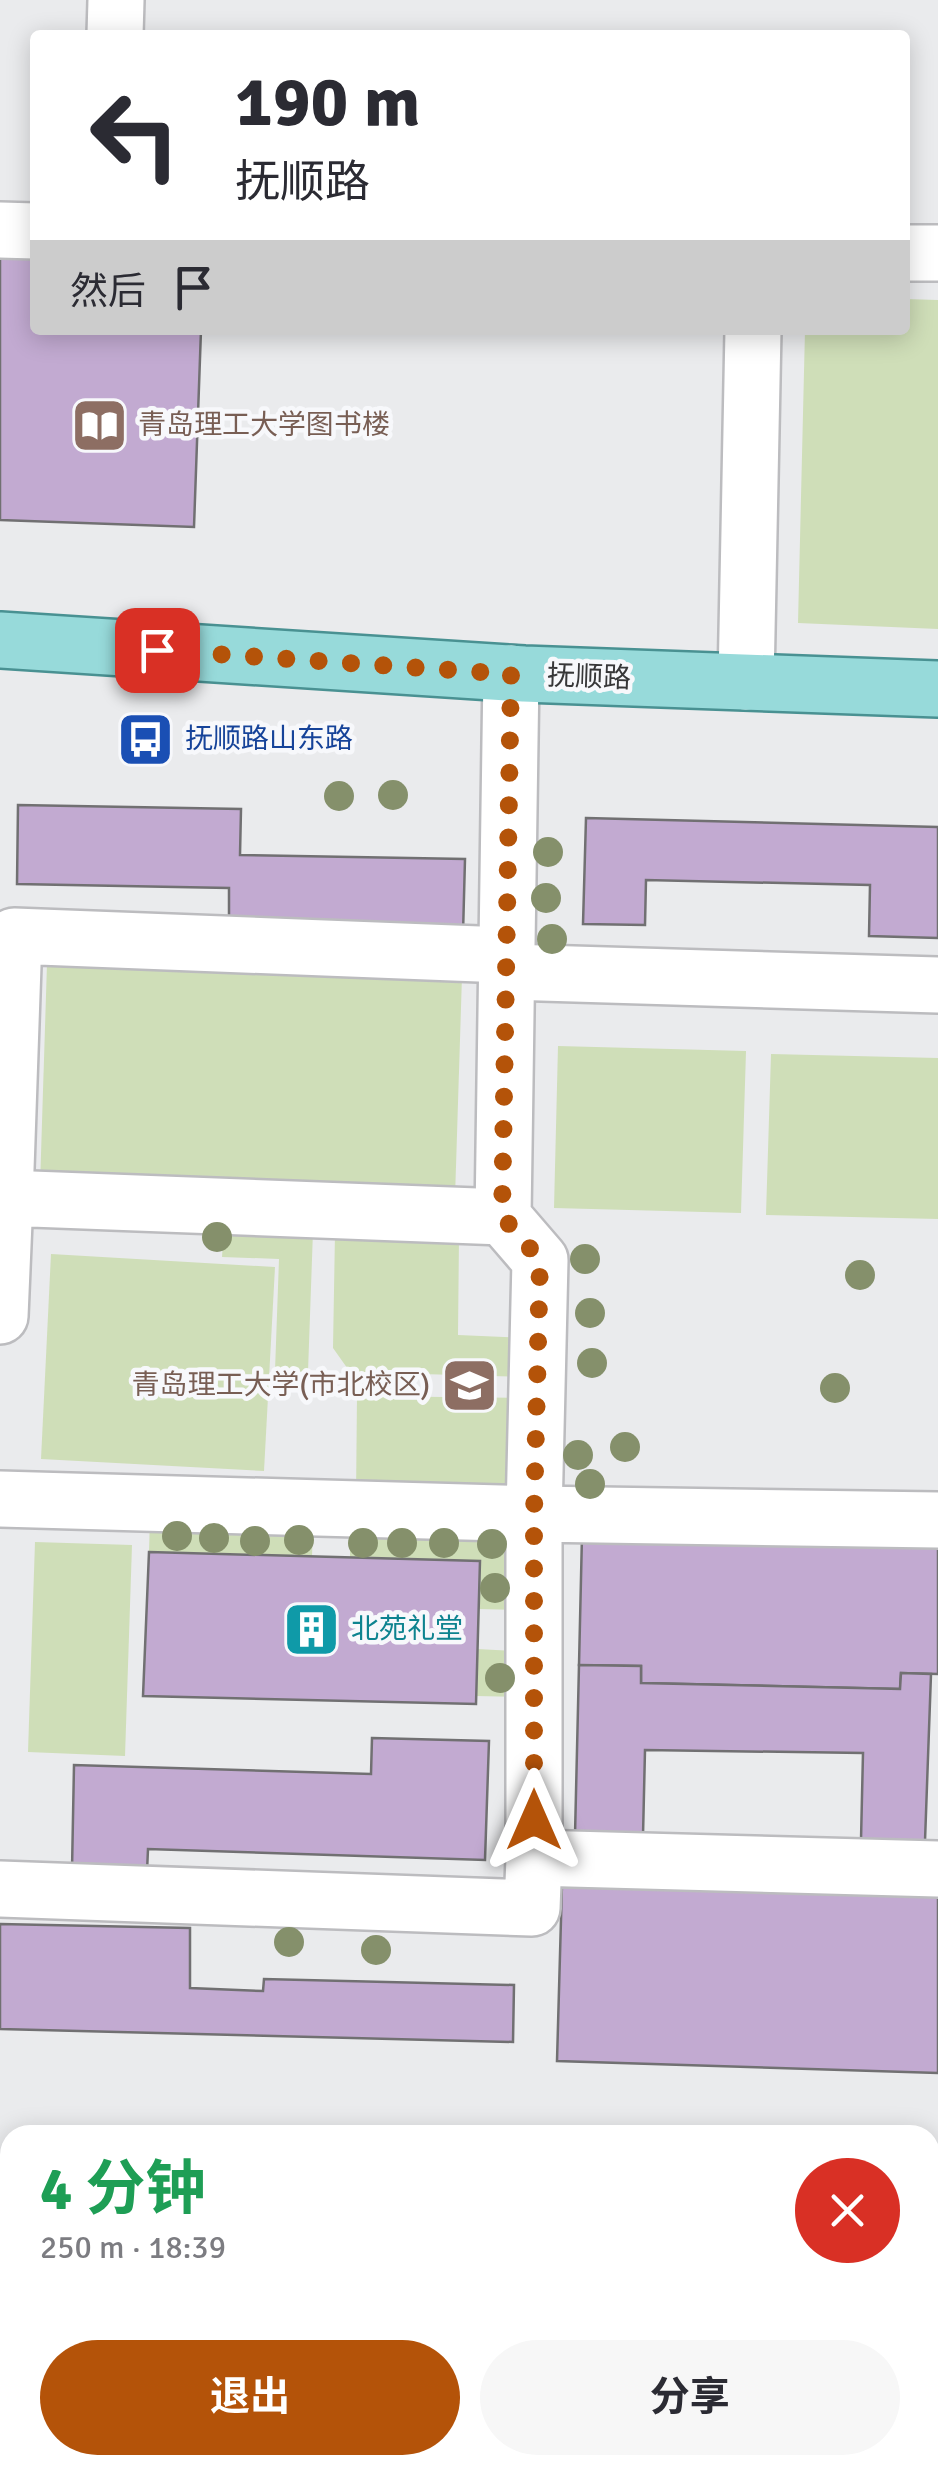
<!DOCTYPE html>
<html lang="zh">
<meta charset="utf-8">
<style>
body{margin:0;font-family:Signika,"Noto Sans SC",sans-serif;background:#f7f7f7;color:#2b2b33;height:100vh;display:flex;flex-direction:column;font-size:38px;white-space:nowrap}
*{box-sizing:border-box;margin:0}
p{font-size:32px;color:#7c7c81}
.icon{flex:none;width:55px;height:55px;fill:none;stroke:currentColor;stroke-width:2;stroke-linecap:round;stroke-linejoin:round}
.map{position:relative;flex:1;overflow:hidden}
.sheet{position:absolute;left:0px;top:2125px;width:940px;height:350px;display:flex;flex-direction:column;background:#fff;border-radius:30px 30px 0 0;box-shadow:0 5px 25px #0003}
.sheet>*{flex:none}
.banner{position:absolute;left:30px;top:30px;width:880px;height:305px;border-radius:10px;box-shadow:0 5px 25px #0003;background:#fff;color:#2b2b33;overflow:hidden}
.pin{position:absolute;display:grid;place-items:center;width:85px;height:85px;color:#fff;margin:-42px;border-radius:20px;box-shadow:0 5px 15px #0006}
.me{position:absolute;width:110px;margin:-55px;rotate:0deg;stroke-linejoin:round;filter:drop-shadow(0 0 8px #0008)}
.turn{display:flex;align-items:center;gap:35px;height:210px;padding:0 40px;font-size:45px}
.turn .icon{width:130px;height:130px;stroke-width:2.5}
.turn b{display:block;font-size:70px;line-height:85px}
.then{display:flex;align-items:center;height:95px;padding:0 40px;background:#0003;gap:20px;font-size:38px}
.round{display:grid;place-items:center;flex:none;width:105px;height:105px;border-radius:52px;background:#f7f7f7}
.overview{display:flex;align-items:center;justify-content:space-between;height:170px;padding:0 40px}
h1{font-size:60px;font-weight:700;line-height:75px;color:#1e9e55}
.button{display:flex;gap:20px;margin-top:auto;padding:20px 40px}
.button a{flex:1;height:115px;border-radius:60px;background:#b45309;color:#fff;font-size:40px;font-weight:700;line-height:115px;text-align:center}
.button a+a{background:#f7f7f7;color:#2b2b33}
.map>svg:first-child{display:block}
.green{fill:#cfdeb8}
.building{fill:#c2aad1;stroke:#717072;stroke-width:2.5}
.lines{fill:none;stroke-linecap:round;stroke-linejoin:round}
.minor-casing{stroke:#bcbcbf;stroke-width:60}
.major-casing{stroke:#499192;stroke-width:60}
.minor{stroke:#fff;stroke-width:55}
.major{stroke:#97dada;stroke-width:55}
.tree{fill:#85906b}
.route{stroke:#b45309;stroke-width:18;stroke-dasharray:0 32.4}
.labels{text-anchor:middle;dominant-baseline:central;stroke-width:9;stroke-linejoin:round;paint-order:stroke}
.education-label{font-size:28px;fill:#785e54;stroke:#f7f8fb;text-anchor:start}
.street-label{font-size:28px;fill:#373738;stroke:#f7f8fb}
.transit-label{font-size:28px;fill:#164399;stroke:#f7f8fb;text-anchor:start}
.culture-label{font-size:28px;fill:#0d838f;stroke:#f7f8fb;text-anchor:start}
</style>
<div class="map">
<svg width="938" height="2475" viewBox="0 0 938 2475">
<rect width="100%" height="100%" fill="#eaebed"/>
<!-- green -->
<g class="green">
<polygon points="905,299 938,300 938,629 798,623 805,330 905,330"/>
<polygon points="47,964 462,976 455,1198 40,1186"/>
<polygon points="558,1046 746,1051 741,1213 554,1208"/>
<polygon points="771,1054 938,1058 938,1219 766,1215"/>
<polygon points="224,1227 313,1231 308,1372 275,1371 279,1259 222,1257"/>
<polygon points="335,1233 459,1237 458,1335 531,1338 531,1377 350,1372 333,1348"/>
<polygon points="51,1254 275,1267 264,1471 41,1459"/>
<polygon points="357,1396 530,1398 528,1500 356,1497"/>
<polygon points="150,1518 313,1522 312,1557 149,1552"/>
<polygon points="350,1523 517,1527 515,1610 478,1609 479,1561 350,1557"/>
<polygon points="35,1542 132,1545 125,1756 28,1752"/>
<polygon points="477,1649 517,1651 517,1697 476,1696"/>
</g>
<!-- building -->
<g class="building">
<polygon points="0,254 35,255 35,330 201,330 194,527 0,520"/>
<polygon points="18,805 241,809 240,855 465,859 463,934 229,930 229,888 17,884"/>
<polygon points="586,818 938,827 938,938 869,936 870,885 646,880 645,925 583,924"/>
<polygon points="582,1535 938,1544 938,1674 901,1673 900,1689 641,1683 641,1666 579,1665"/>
<polygon points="149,1552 480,1561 476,1704 143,1696"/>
<polygon points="579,1665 641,1666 641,1683 900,1689 901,1673 931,1674 925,1841 861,1840 863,1753 645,1750 643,1836 575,1835"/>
<polygon points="372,1738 489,1741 485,1860 148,1849 147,1872 72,1870 74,1765 371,1774"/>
<polygon points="562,1884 938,1895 938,2073 557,2061"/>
<polygon points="0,1924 190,1928 190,1988 263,1991 264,1979 514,1985 513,2042 0,2029"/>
</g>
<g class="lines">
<defs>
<g id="minor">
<polyline points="115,35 116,0"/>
<polyline points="0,230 35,231"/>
<polyline points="905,253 938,253"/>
<polyline points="746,682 753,330"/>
<polyline points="505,972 938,985"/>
<polyline points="5,1198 14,936 505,955"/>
<polyline points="0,1316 5,1198 503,1217"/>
<polyline points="0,1499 534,1514 540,1260 503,1217 511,673"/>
<polyline points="534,1858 534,1514 938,1520"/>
<polyline points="0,1889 532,1908 534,1858 938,1869"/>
</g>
<polyline id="major" points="0,640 524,674 938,689"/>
</defs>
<!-- minor casing -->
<use href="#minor" class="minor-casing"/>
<!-- major casing -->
<use href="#major" class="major-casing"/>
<!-- minor -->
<use href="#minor" class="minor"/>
<!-- major -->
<use href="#major" class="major"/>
</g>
<!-- trees -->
<g class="tree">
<circle cx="393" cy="795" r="15"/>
<circle cx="339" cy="796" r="15"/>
<circle cx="548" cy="852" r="15"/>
<circle cx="546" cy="898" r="15"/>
<circle cx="552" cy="939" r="15"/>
<circle cx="217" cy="1237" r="15"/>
<circle cx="585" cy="1259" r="15"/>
<circle cx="860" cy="1275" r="15"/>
<circle cx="590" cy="1313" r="15"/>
<circle cx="592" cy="1363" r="15"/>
<circle cx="835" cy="1388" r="15"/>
<circle cx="625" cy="1447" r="15"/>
<circle cx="578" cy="1455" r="15"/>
<circle cx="590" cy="1484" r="15"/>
<circle cx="177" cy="1536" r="15"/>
<circle cx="214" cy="1538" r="15"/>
<circle cx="299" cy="1540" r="15"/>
<circle cx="255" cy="1541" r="15"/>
<circle cx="363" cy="1543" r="15"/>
<circle cx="402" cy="1543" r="15"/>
<circle cx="444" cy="1543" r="15"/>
<circle cx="492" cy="1544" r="15"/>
<circle cx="495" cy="1588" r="15"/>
<circle cx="500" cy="1678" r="15"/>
<circle cx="289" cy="1942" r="15"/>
<circle cx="376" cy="1950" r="15"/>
</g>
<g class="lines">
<!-- route -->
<polyline class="route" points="157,650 511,674 502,1216 540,1260 534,1514 534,1820"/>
</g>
<!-- icons -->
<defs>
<symbol id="library-square" viewBox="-11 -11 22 22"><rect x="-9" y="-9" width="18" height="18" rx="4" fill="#8d6e63" stroke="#f7f8fb"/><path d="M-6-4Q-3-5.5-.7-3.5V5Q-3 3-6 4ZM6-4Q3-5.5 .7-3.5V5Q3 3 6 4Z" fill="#fff"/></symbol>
<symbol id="bus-square" viewBox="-11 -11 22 22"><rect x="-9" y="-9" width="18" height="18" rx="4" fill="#1a4fb4" stroke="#f7f8fb"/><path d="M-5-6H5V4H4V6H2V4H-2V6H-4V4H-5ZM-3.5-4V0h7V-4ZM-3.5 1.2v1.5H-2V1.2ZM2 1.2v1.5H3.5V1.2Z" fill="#fff"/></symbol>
<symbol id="university-square" viewBox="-11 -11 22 22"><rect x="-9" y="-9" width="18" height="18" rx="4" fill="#8d6e63" stroke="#f7f8fb"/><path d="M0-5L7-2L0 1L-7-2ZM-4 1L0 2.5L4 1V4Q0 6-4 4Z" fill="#fff"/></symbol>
<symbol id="building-square" viewBox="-11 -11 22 22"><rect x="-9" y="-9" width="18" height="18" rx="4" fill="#0f9aa8" stroke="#f7f8fb"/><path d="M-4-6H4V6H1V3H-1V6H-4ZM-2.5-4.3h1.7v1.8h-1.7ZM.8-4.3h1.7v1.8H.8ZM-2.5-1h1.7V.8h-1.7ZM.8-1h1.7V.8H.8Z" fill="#fff"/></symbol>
</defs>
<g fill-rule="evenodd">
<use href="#library-square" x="68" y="394" width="63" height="63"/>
<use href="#bus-square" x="114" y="708" width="63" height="63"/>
<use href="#university-square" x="438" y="1354" width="63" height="63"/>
<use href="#building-square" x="280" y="1598" width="63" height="63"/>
</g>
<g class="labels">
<!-- education labels -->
<g class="education-label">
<text x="138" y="425">青岛理工大学图书楼</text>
<text x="430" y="1385" text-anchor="end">青岛理工大学(市北校区)</text>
</g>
<!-- street labels -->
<g class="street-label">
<text transform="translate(589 677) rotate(2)">抚顺路</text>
</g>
<!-- transit labels -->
<g class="transit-label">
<text x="185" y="739">抚顺路山东路</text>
</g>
<!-- culture labels -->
<g class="culture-label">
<text x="351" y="1629">北苑礼堂</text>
</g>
</g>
</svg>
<div class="pin" style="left:157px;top:650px;background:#d93025"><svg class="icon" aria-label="arrive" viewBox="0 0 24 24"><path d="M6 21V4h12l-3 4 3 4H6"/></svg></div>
<svg class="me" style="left:534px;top:1820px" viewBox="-20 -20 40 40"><path d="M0-17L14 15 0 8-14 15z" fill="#b45309" stroke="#fff" stroke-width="4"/></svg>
<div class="banner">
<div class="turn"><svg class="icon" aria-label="left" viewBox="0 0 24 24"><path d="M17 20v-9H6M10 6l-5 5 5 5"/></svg><div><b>190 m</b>抚顺路</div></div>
<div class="then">然后<svg class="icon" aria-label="arrive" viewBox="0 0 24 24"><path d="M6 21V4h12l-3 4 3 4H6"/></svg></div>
</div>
<section class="sheet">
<div class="overview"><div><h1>4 分钟</h1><p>250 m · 18:39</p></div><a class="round" style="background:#d93025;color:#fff"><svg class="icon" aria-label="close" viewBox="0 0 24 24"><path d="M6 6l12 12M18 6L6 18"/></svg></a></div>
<div class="button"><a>退出</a><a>分享</a></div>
</section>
</div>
